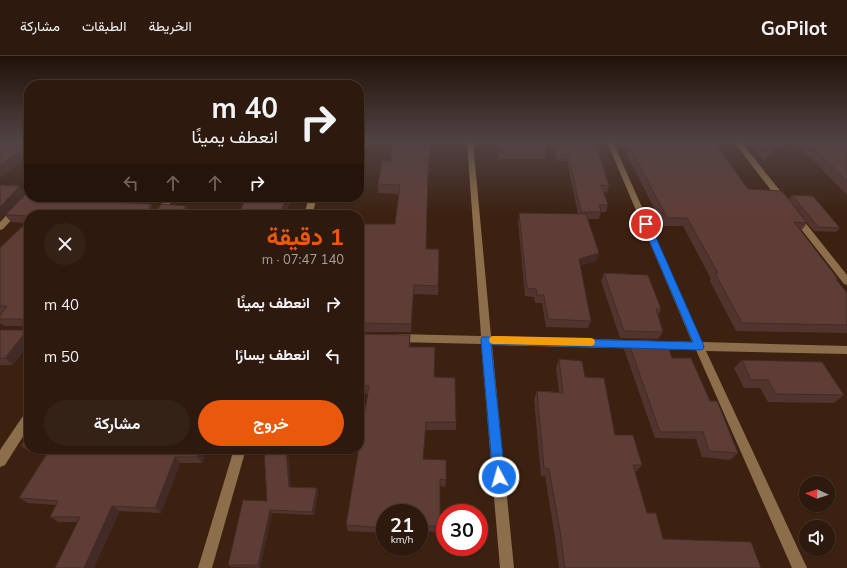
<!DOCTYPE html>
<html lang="ar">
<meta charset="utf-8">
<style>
body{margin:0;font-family:Mulish,Vazirmatn,sans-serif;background:#352216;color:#f1f3f6;direction:rtl;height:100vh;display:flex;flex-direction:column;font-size:15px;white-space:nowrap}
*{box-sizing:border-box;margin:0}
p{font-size:13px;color:#a7a09d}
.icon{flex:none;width:22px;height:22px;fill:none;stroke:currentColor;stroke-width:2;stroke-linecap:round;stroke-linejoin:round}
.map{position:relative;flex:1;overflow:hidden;direction:ltr}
.panel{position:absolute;left:24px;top:154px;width:340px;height:244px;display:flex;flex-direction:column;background:#2d190d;border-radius:16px;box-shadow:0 1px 3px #0004,0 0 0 1px #48382e;direction:rtl}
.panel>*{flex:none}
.guide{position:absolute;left:24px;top:24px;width:340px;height:122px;border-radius:16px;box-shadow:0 1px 3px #0004,0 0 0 1px #48382e;direction:rtl;background:#2d190d;color:#f1f3f6;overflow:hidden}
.needle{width:26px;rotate:273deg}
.fabs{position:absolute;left:799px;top:420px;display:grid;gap:8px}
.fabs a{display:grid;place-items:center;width:36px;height:36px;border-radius:50%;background:#2d190d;box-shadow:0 1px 3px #0004,0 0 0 1px #48382e;font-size:20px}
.speed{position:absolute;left:376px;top:448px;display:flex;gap:8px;font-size:20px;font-weight:700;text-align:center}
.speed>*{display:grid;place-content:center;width:52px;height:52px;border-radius:50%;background:#2d190d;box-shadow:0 1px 3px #0004,0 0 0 1px #48382e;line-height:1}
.speed small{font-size:10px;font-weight:400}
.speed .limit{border:6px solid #d22;background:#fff;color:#111}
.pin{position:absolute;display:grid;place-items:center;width:34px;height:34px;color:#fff;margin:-17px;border:2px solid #fff;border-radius:50%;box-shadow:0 1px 4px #0007}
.me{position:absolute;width:44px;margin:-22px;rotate:354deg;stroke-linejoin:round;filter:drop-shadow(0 0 3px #0008)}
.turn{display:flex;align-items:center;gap:14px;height:84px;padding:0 20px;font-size:18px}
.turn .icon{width:52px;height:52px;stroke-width:2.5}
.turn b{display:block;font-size:28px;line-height:34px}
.lanes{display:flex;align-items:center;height:38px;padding:0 20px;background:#0003;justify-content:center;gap:20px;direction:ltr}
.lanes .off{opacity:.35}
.round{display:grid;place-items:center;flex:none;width:42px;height:42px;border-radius:21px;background:#352216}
.head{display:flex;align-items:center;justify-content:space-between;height:68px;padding:0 20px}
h1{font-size:24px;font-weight:700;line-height:30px;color:#ea580c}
.primary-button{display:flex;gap:8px;margin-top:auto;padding:8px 20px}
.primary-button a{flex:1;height:46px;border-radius:24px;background:#ea580c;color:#fff;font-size:16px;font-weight:700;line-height:46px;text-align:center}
.primary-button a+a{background:#352216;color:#f1f3f6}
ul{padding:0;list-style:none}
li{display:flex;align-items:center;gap:12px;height:52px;padding:0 20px}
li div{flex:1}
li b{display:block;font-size:15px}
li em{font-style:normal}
header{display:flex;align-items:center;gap:24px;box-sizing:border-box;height:56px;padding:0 20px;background:#2d190d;border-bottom:1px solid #48382e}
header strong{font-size:19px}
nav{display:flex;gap:22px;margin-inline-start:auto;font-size:14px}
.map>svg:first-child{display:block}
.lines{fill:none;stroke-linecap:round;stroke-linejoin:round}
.minor{fill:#8c6e4a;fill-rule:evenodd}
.wall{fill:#52342f}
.shaded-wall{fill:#422b26}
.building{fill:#5f3d37;stroke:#422b26}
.route{fill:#1a73e8;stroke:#114b97}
.slow{fill:#f59e0b}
</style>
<header>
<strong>GoPilot</strong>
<nav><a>الخريطة</a><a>الطبقات</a><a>مشاركة</a></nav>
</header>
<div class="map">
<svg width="847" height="512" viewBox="0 0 847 512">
<rect width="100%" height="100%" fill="#3c2111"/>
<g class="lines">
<!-- minor -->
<g class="minor">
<polygon points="467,86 473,86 491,280 692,286 607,86 613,86 702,286 847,290 847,298 706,295 807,512 792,512 696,294 492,289 514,512 500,512 481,288 397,286 393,285 392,282 393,279 397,278 481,280"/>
<polygon points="734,86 741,86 786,142 786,146 780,146"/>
<polygon points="26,139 29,139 29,141 33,141 3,173 0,174 0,166"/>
<polygon points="166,141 174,141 162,159 154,159"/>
<polygon points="309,141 317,141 312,159 304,159"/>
<polygon points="797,159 800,160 847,219 847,229 844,228 794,164 793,162"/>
<polygon points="29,356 29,371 5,409 0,411 0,394 25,357"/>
<polygon points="234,393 246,393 212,512 198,512"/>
</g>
</g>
<!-- wall -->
<g class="wall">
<polygon points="29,86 29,99 0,122"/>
<polygon points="393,86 431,86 428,125 426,193 439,193 438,239 414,238 411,276 359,276 359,168 395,168 399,138 378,137 378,128 391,105"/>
<polygon points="498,86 544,86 546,96 545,103 499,103"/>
<polygon points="554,86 595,86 609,130 607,137 604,136 608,149 606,156 601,156 599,163 588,163 599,197 596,205 580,209 591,265 588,272 546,271 542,247 535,247 534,241 525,240 518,165 519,157 578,158 567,105 556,105"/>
<polygon points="623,86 714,86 748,133 789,143 792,139 840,172 836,176 814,175 807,167 801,175 838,223 837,224 847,237 847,277 736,275 710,225 711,223 683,170 663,170 625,95 626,92"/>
<polygon points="748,86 786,86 764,105"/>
<polygon points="797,86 847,86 847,139 796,87"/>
<polygon points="24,130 29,131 29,141 49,141 49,143 151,148 153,153 186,150 190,157 29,159 29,272 13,309 0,309 0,274 23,274 23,270 4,270 0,267 0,259 1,257 0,257 0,192 26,167 11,166 5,159 0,164 28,135"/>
<polygon points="292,141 285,159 238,159 244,146 243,143"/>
<polygon points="604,217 661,253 658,260 663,276 658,283 620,282 601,225"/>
<polygon points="359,278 410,279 410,291 434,321 456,366 456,374 425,374 423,403 446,424 445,431 440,430 439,476 419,475 419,457 385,457 385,477 348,475 346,469 368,338 359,337"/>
<polygon points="628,285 672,302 738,397 730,404 702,401 696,383 655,382 624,293"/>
<polygon points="559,303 585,321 615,379 642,409 635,416 647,457 663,483 761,512 559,512 555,481 545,420 541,420 534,343 537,335 559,336 556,312"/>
<polygon points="742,304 844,339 834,347 768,346 760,332 744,332 734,312"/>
<polygon points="29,377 29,393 207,393 202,407 180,407 161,457 120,455 78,466 59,466 50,461 56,449 28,447 19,442 47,397 30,396 21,390"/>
<polygon points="264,393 288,393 290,431 317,432 318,436 314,459 272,457 260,512 231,511 228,509 267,445"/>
</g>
<!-- shaded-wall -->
<g class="shaded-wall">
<polygon points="430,86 431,86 428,125 428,116"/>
<polygon points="782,86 786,86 764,105 769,98"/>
<polygon points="24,92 28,99 0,122 0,110"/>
<polygon points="20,130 26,138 0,164 0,151"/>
<polygon points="43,141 49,141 48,150 43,143"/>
<polygon points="287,141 292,141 285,159 284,159 282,153"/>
<polygon points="151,148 155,155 152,159 149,152"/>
<polygon points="186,150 190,157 189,159 180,159"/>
<polygon points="281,153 282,159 278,159"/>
<polygon points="599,197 596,205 576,210 579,203"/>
<polygon points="414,229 414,238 411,276 411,268"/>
<polygon points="29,272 29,288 13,309 5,302"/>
<polygon points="200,393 207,393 202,407 197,401"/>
<polygon points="286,393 288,393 291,434 289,431"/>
<polygon points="175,401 180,407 161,457 155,452"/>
<polygon points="317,432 318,436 314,459 312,456"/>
<polygon points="112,450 120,455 94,512 84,512"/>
<polygon points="270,454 272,457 260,512 258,509"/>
</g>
<!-- building -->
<g class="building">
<polygon points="0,86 29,86 29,93 24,92 0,110"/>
<polygon points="393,86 430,86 428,116 426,193 439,193 438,230 414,229 411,268 359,267 359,168 395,168 400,129 378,128 382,105 391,105"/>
<polygon points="499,86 544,86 546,96 500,96"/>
<polygon points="556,86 595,86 609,130 601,129 608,149 599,149 601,156 581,156 568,98 558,98"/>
<polygon points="630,86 714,86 748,133 782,135 807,167 794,166 838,223 836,223 847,237 847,269 742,267 715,217 718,217 687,162 667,162 628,87 630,87"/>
<polygon points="759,86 782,86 769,98"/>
<polygon points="807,86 847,86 847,125"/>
<polygon points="0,129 20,130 0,151"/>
<polygon points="24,130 29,131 29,141 43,141 43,143 151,148 149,152 150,153 158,153 162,148 186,150 180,159 29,159 29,160 5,159 29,135 29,133"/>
<polygon points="792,139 813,140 840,172 818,171"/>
<polygon points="244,141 287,141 282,153 281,153 278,159 238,159 246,143 243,143"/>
<polygon points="519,157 586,158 599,197 579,203 591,265 548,263 544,239 537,239 536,233 527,232"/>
<polygon points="29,164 29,272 5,302 0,302 0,274 23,274 23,265 22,263 0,263 0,259 7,250 0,250 0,192"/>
<polygon points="604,217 648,219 661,253 656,253 663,276 624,275"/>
<polygon points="359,278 410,279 409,291 435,291 434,321 455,322 456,366 426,366 423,403 446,404 446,424 440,423 440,470 419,470 419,457 385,457 385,472 346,469 369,330 359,329"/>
<polygon points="628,285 667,286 672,302 691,302 710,345 717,345 738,397 709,395 703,376 660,376"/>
<polygon points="559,303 582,305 585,321 604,322 615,379 633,379 642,409 633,409 647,457 656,457 663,483 751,486 761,512 565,512 560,475 549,413 544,412 537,335 563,337"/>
<polygon points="742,304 822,306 844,339 776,338 768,324 751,324"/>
<polygon points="29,377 29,390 21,390"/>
<polygon points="50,393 200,393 197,401 175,401 155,452 112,450 84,512 55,512 80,461 50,461 58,445 19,442"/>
<polygon points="264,393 286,393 289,431 317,432 312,456 270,454 258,509 228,509 243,444 267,445"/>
</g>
<!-- sky -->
<linearGradient id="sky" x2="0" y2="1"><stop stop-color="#211209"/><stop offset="0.54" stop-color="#504343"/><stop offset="1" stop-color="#504343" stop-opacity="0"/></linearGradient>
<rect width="847" height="158" fill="url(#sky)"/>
<!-- route -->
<polygon class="route" points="646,165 650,168 704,290 703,293 699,294 491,288 505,421 503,426 499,427 495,426 493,421 481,284 482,281 693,286 642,168"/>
<!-- slow -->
<polygon class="slow" points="493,280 591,282 594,283 595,286 594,289 591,290 493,288 490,287 489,284 490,281"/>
</svg>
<div class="fabs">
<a><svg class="needle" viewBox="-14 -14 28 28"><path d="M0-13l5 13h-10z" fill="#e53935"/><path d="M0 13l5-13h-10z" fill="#a7a09d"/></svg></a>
<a><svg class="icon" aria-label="sound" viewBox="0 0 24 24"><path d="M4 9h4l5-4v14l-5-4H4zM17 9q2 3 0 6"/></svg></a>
</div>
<div class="speed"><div>21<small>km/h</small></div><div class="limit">30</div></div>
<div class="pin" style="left:646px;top:168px;background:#d93025"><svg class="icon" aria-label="arrive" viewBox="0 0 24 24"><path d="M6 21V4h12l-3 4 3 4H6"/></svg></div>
<svg class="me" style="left:499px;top:421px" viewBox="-20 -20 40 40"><circle r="17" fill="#1a73e8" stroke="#fff" stroke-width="3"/><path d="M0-11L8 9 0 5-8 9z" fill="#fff"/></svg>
<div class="guide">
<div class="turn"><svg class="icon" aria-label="right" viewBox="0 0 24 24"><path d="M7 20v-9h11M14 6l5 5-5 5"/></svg><div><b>40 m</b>انعطف يمينًا</div></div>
<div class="lanes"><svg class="icon off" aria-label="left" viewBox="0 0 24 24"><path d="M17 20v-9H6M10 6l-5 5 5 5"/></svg><svg class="icon off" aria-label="ahead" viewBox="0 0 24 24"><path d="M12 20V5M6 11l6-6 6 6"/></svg><svg class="icon off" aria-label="ahead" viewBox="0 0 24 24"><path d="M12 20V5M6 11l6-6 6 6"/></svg><svg class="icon" aria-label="right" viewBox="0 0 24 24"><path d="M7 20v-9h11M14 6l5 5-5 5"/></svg></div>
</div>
<section class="panel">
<div class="head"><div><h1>1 دقيقة</h1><p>140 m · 07:47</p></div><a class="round"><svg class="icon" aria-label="close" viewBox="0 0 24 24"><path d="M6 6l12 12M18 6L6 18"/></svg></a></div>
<ul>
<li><svg class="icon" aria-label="right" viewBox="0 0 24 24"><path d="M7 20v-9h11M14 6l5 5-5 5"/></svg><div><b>انعطف يمينًا</b></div><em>40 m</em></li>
<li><svg class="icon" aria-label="left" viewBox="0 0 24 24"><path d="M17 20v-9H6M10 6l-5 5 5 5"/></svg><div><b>انعطف يسارًا</b></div><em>50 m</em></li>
</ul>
<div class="primary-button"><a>خروج</a><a>مشاركة</a></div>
</section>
</div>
